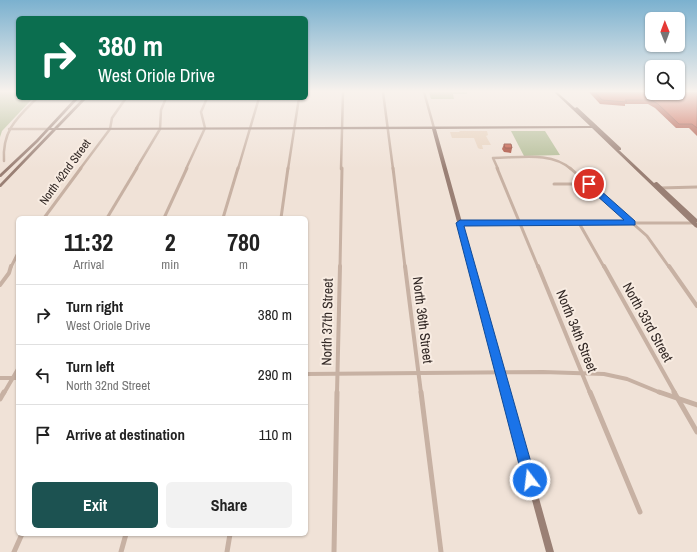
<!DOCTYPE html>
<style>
body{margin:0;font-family:"Archivo Narrow",sans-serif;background:#f2f2f2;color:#222;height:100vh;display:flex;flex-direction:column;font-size:15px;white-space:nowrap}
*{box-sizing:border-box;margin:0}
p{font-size:13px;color:#767676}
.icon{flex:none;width:22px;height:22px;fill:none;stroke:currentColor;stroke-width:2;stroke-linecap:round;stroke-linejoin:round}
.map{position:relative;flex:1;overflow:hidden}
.panel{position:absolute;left:16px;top:216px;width:292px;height:320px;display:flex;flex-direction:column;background:#fff;border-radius:6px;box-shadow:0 1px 3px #0004}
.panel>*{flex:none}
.guide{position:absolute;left:16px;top:16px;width:292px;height:84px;border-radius:6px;box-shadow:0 1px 3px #0004;background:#0b6e4f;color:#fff;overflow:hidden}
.needle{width:26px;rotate:359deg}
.tools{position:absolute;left:645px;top:12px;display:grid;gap:8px}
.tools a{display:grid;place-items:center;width:40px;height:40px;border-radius:6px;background:#fff;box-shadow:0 1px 3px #0004;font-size:20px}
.pin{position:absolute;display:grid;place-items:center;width:34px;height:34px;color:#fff;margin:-17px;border:2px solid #fff;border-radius:50%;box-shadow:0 1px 4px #0007}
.me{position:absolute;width:44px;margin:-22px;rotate:345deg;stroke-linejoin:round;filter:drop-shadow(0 0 3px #0008)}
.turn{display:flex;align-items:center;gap:14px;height:84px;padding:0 16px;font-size:18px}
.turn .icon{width:52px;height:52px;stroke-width:2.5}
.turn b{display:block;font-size:28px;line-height:34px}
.eta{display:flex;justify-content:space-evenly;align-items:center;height:68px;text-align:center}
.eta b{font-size:24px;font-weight:700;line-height:28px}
.action{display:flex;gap:8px;margin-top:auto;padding:8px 16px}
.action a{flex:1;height:46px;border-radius:6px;background:#1c5251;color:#fff;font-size:16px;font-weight:700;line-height:46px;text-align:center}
.action a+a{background:#f2f2f2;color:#222}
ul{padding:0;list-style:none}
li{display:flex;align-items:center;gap:12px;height:60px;padding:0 16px;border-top:1px solid #e0e0e0}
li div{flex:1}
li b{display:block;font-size:15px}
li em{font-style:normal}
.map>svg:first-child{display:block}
.green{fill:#b4be98}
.plaza{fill:#e8d2be}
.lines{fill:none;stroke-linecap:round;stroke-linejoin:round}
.street-far3{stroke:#c7b1a3;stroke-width:2.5}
.street-far2{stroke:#c7b1a3;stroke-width:3}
.street-far1{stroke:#c7b1a3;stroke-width:4}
.street{stroke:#c7b1a3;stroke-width:5}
.secondary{fill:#9a8075;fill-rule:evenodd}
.wall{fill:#a84a39}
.building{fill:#c35642;stroke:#883c2e}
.route{fill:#1a73e8;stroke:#114b97}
.labels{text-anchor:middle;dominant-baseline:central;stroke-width:4;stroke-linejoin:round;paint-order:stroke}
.far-street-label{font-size:12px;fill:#322825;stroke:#f8ece2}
.street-label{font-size:14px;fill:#322825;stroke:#f8ece2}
</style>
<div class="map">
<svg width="697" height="552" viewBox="0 0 697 552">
<rect width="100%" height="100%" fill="#f0e2d7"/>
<!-- green -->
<g class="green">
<polygon points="0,92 18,92 18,98 33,98 2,131 0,137"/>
<polygon points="429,92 467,92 467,94 453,94 454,99 431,99"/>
<polygon points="511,131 545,131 560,155 524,156"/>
</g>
<!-- plaza -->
<polygon class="plaza" points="459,131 487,131 488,135 486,136 491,145 482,145 483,149 480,149 478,148 474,138 452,138 450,132 460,132"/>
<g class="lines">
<!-- street-far3 -->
<g class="street-far3">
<polyline points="383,92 393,169"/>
<polyline points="424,92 434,128"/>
<polyline points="9,129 48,129"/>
<path d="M4,161C2,130 17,118 37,98"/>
<polyline points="80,169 110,129 112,118 126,98"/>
<polyline points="136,169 160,129 161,110 166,98"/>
<polyline points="186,169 205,128 201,112 207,98"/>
<polyline points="238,169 259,98"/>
<polyline points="288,169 299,98"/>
<polyline points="341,169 343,92"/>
<path d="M498,169L493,158C519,158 551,151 571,169"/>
</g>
<!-- street-far2 -->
<g class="street-far2">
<polyline points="393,168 405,267"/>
<polyline points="497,168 538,267"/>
<polyline points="570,168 647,236 669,267"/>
<polyline points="554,184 589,184"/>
<polyline points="660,188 697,187"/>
<polyline points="44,218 81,168"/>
<polyline points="107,218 137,168"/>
<polyline points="164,218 187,168"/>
<polyline points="223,218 238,168"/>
<polyline points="281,218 288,168"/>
<polyline points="460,223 697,223"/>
<polyline points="579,223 604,267"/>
<polyline points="11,267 18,253"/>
<polyline points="340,267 342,168"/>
</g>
<!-- street-far1 -->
<g class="street-far1">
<polyline points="405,266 421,393"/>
<polyline points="538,266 590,393"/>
<polyline points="604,266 675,393"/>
<polyline points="669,266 697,306"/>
<polyline points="0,285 9,273 11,266"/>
<polyline points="306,374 543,372 604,374 627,379 661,393"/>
<polyline points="0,378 18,378"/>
<polyline points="4,393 18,369"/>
<polyline points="337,393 340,266"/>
</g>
<!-- street -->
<g class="street">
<polyline points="421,392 441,552"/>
<polyline points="590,392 640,512"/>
<polyline points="659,392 697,405"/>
<polyline points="674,392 697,432"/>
<polyline points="0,399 4,392"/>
<polyline points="14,552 22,534"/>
<polyline points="121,552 126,534"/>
<polyline points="227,552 230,534"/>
<polyline points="334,552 337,392"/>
</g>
<!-- secondary -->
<polygon class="secondary" points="554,92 557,92 575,108 577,107 621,148 621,150 619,150 654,183 656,182 657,182 697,219 697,222 696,222 697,223 697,228 695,227 592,128 436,129 554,552 546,552 432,129 56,130 1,187 0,187 0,184 52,130 49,130 38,142 1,177 0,177 0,174 36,140 75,98 79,98 51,128 54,128 83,98 87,98 58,128 590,126"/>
</g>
<!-- wall -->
<g class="wall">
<polygon points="589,92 697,92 697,136 689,128 676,128 655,108 648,104 625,104 625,106 600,104"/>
<polygon points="504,144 512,148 511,153 504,152 502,149"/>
</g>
<!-- building -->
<g class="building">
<polygon points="595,92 652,92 652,93 678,93 678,92 697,92 697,128 692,124 679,124 658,104 651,100 625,100 627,102 602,100"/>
<polygon points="504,144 511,144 512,148 505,148"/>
</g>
<!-- sky -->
<linearGradient id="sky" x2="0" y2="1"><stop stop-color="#7bb1cf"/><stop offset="0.54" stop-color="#f8f2ed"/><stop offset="1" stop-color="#f8f2ed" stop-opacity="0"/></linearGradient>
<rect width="697" height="169" fill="url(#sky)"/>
<!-- route -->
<polygon class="route" points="586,182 591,182 635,221 635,225 464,226 536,480 534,485 530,487 525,485 523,480 456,223 460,220 624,220 586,186"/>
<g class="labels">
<!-- far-street labels -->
<g class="far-street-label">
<text transform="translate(65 172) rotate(-54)">North 42nd Street</text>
</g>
<!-- street labels -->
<g class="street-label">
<text transform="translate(423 320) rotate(83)">North 36th Street</text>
<text transform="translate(327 322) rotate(-89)">North 37th Street</text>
<text transform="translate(648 322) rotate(61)">North 33rd Street</text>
<text transform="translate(577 331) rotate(68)">North 34th Street</text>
</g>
</g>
</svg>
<div class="tools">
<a><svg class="needle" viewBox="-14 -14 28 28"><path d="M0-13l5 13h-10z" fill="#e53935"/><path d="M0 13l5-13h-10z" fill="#767676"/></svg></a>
<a><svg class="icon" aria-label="search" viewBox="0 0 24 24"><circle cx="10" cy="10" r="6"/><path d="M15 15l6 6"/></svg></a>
</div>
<div class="pin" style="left:589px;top:184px;background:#d93025"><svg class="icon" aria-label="arrive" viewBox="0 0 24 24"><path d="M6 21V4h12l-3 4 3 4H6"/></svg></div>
<svg class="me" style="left:530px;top:480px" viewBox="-20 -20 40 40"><circle r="17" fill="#1a73e8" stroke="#fff" stroke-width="3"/><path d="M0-11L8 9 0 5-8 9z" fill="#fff"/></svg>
<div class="guide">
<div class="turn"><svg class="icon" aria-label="right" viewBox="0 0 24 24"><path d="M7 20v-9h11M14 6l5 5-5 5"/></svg><div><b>380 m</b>West Oriole Drive</div></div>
</div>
<section class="panel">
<div class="eta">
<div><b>11:32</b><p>Arrival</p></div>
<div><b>2</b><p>min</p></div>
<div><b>780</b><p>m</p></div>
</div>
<ul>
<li><svg class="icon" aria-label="right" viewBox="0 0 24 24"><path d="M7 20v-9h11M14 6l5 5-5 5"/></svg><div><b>Turn right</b><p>West Oriole Drive</p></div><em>380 m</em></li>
<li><svg class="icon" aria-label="left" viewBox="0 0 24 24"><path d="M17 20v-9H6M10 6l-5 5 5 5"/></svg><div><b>Turn left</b><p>North 32nd Street</p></div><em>290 m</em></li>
<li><svg class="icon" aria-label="arrive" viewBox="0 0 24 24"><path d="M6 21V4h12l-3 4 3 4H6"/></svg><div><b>Arrive at destination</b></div><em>110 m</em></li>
</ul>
<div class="action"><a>Exit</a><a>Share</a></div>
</section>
</div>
